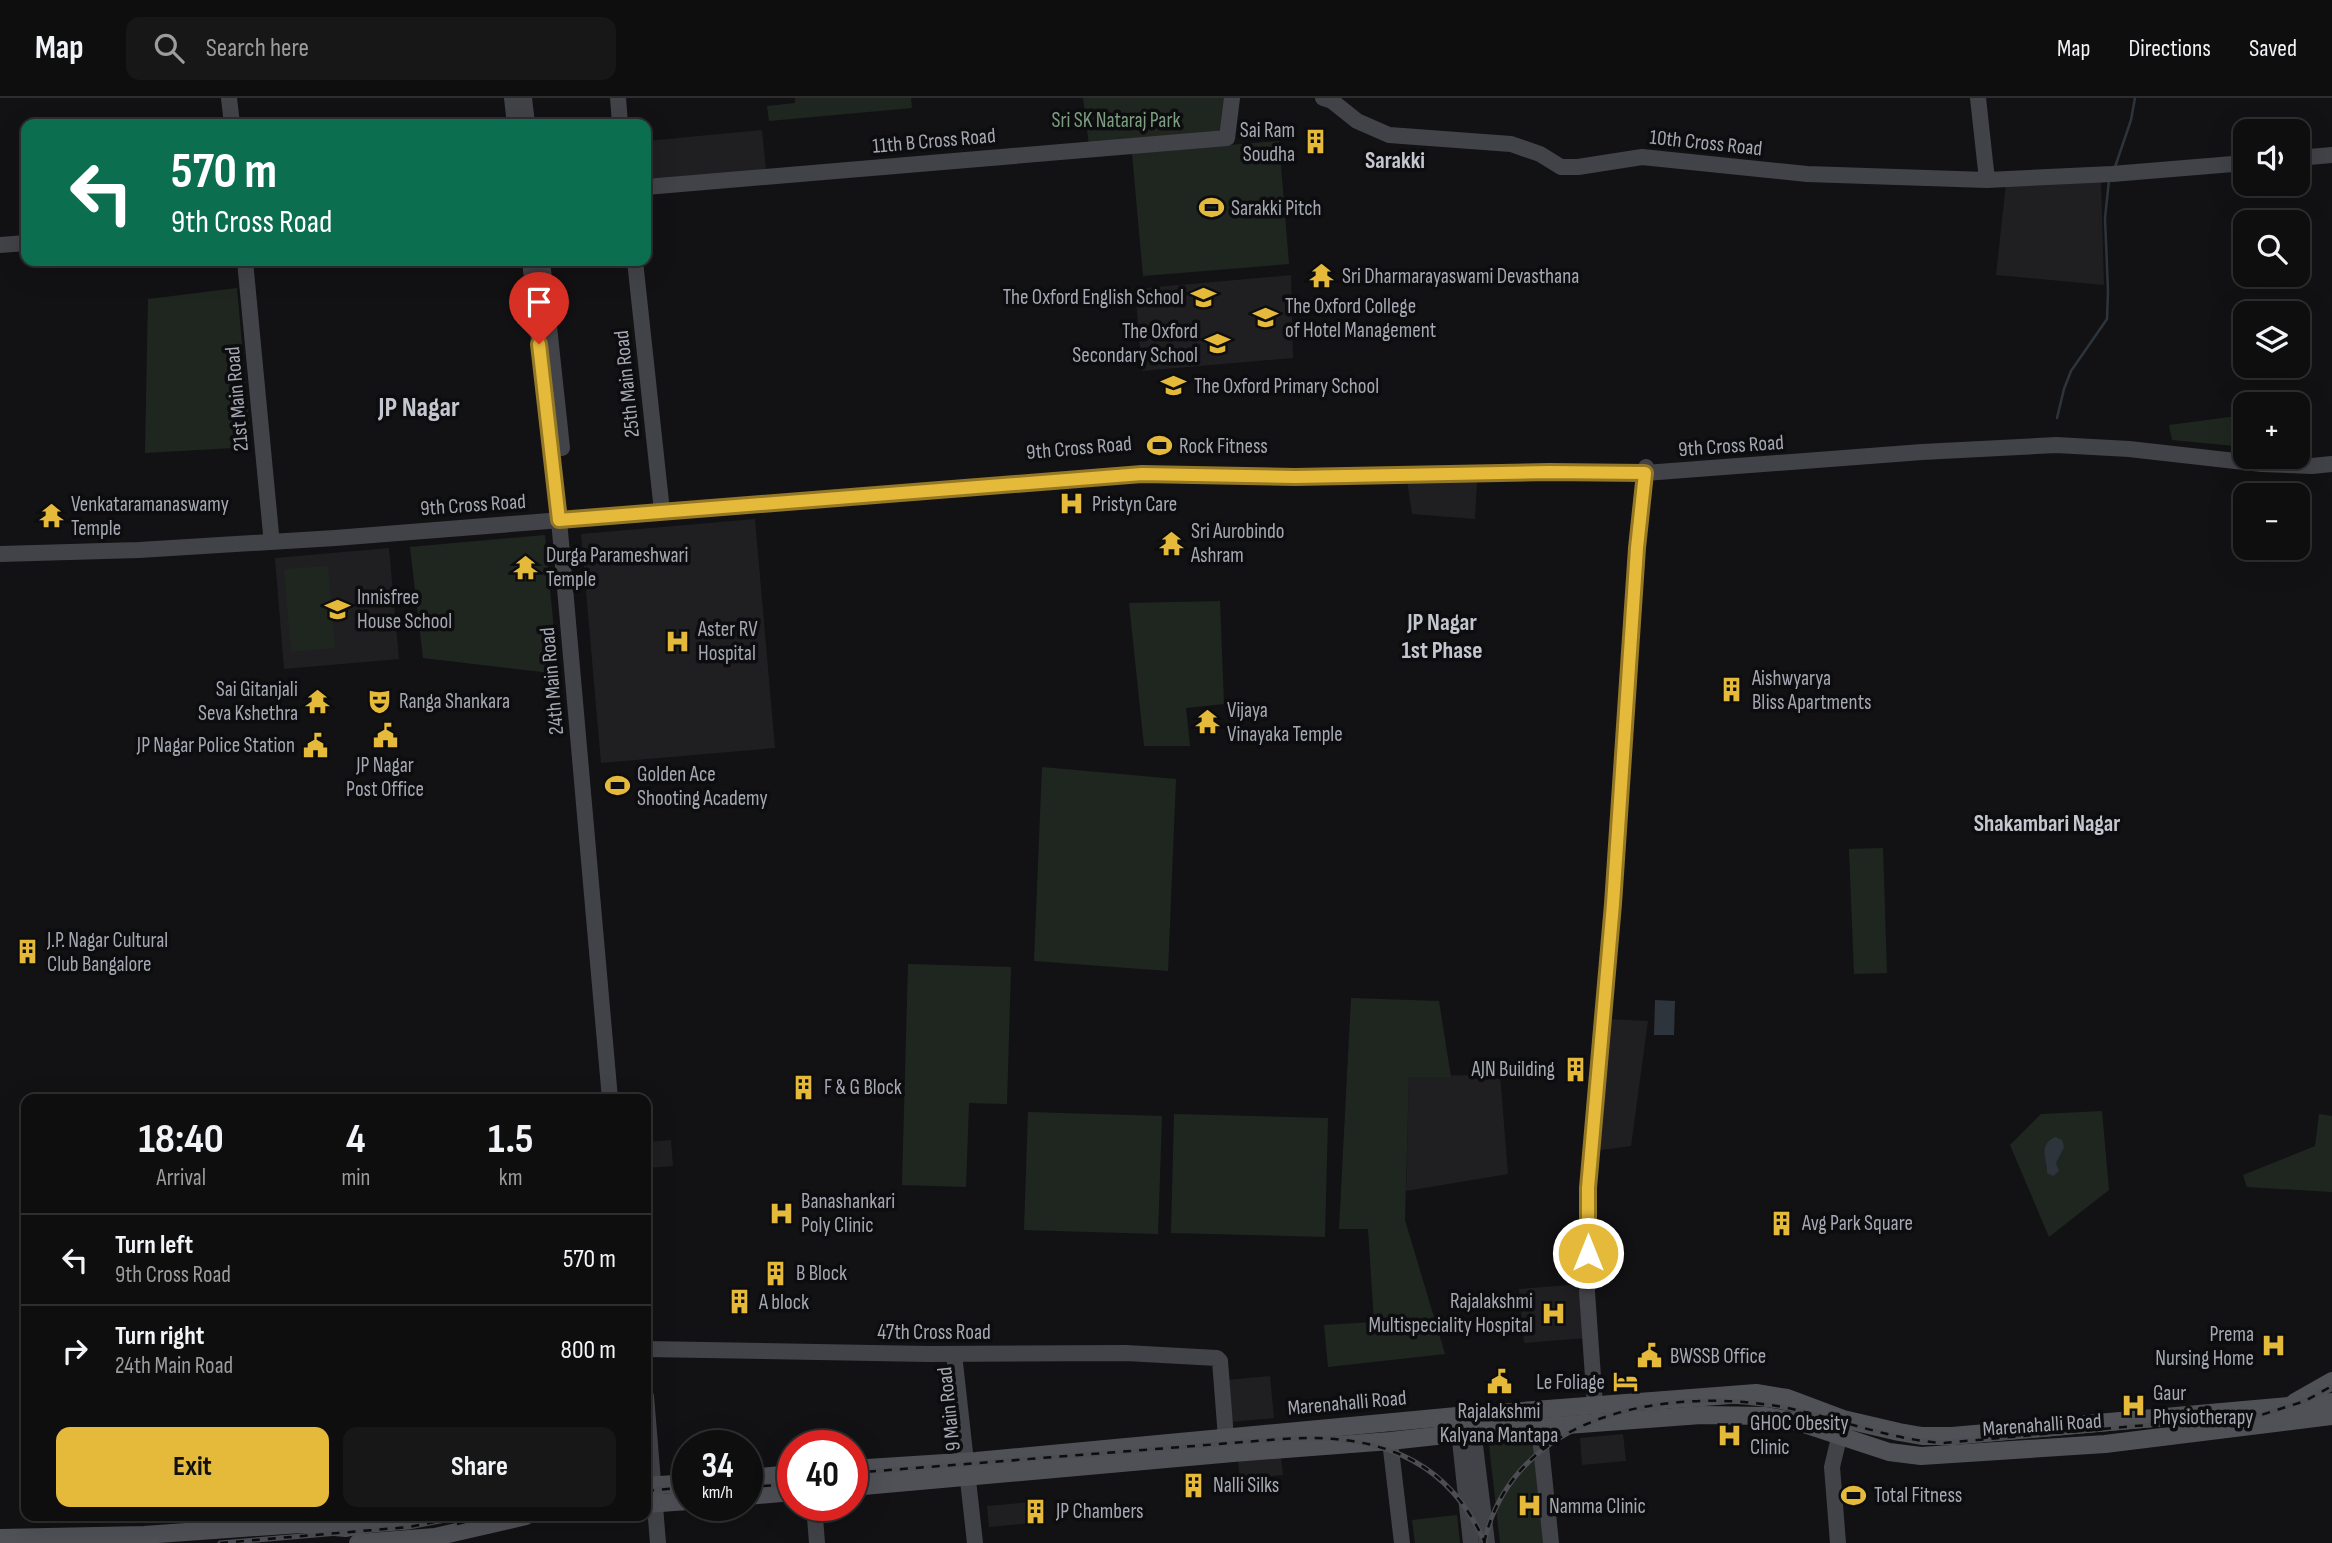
<!DOCTYPE html>
<meta charset="utf-8">
<style>
body{margin:0;font-family:"Sofia Sans Condensed",sans-serif;background:#171718;color:#f1f3f6;height:100vh;display:flex;flex-direction:column;font-size:26px;white-space:nowrap}
*{box-sizing:border-box;margin:0}
p{font-size:23px;color:#9b9c9e}
.icon{flex:none;width:38px;height:38px;fill:none;stroke:currentColor;stroke-width:2;stroke-linecap:round;stroke-linejoin:round}
.map{position:relative;flex:1;overflow:hidden}
.drawer{position:absolute;left:21px;top:996px;width:630px;height:427px;display:flex;flex-direction:column;background:#0e0e0f;border-radius:14px;box-shadow:0 7px 28px #0002,0 0 0 2px #2e2e2f}
.drawer>*{flex:none}
.hud{position:absolute;left:21px;top:21px;width:630px;height:147px;border-radius:14px;box-shadow:0 7px 28px #0002,0 0 0 2px #2e2e2f;background:#0b6e4f;color:#fff;overflow:hidden}
.tools{position:absolute;left:2233px;top:21px;display:grid;gap:14px}
.tools a{display:grid;place-items:center;width:77px;height:77px;border-radius:14px;background:#0e0e0f;box-shadow:0 7px 28px #0002,0 0 0 2px #2e2e2f;font-size:35px}
.speed{position:absolute;left:672px;top:1332px;display:flex;gap:14px;font-size:35px;font-weight:700;text-align:center}
.speed>*{display:grid;place-content:center;width:91px;height:91px;border-radius:50%;background:#0e0e0f;box-shadow:0 7px 28px #0002,0 0 0 2px #2e2e2f;line-height:1}
.speed small{font-size:18px;font-weight:400}
.speed .limit{border:10px solid #d22;background:#fff;color:#111}
.pin{position:absolute;display:grid;place-items:center;width:60px;height:60px;color:#fff;margin:-72px -30px;border-radius:50% 50% 50% 0;rotate:-45deg;box-shadow:0 0 7px #0007}
.pin .icon{rotate:45deg}
.me{position:absolute;width:77px;margin:-38px;rotate:0deg;stroke-linejoin:round;filter:drop-shadow(0 0 5px #0008)}
.turn{display:flex;align-items:center;gap:24px;height:147px;padding:0 35px;font-size:32px}
.turn .icon{width:91px;height:91px;stroke-width:2.5}
.turn b{display:block;font-size:49px;line-height:60px}
.eta{display:flex;justify-content:space-evenly;align-items:center;height:119px;text-align:center}
.eta b{font-size:42px;font-weight:700;line-height:49px}
.button{display:flex;gap:14px;margin-top:auto;padding:14px 35px}
.button a{flex:1;height:80px;border-radius:14px;background:#e5b939;color:#111;font-size:28px;font-weight:700;line-height:80px;text-align:center}
.button a+a{background:#171718;color:#f1f3f6}
ul{padding:0;list-style:none}
li{display:flex;align-items:center;gap:21px;height:91px;padding:0 35px;border-top:2px solid #2e2e2f}
li div{flex:1}
li b{display:block;font-size:26px}
li em{font-style:normal}
header{display:flex;align-items:center;gap:42px;box-sizing:border-box;height:98px;padding:0 35px;background:#0e0e0f;border-bottom:2px solid #2e2e2f}
header strong{font-size:33px}
nav{display:flex;gap:38px;margin-inline-start:auto;font-size:24px}
.search{width:490px;height:63px;background:#171718;display:flex;align-items:center;gap:18px;box-sizing:border-box;padding:0 24px;border-radius:14px;color:#9b9c9e;font-size:26px}
.map>svg:first-child{display:block}
.built{fill:#1f1e21}
.green{fill:#1f2620}
.water{fill:#2d343b}
.lines{fill:none;stroke-linecap:round;stroke-linejoin:round}
.stream{stroke:#2d343b;stroke-width:2.5}
.secondary{stroke:#424348;stroke-width:16}
.primary{stroke:#505157;stroke-width:18}
.rail-casing{stroke:#4d4e53;stroke-width:5}
.rail{stroke:#0d0d0f;stroke-width:2.5;stroke-dasharray:8;stroke-linecap:butt}
.route-casing{stroke:#957825;stroke-width:18}
.route{stroke:#e5b939;stroke-width:12}
.labels{text-anchor:middle;dominant-baseline:central;stroke-width:7;stroke-linejoin:round;paint-order:stroke}
.park-label{font-size:21px;fill:#7d9d81;stroke:#0d0d0f}
.poi-label{font-size:21px;fill:#a5a8b3;stroke:#0d0d0f;text-anchor:start}
.street-label{font-size:21px;fill:#a5a8b3;stroke:#0d0d0f}
.neighbourhood-label{font-size:23px;font-weight:bold;fill:#c5c7d0;stroke:#0d0d0f}
.quarter-label{font-size:24px;font-weight:bold;fill:#c5c7d0;stroke:#0d0d0f}
.district-label{font-size:28px;font-weight:bold;fill:#c5c7d0;stroke:#0d0d0f}
</style>
<header>
<strong>Map</strong>
<div class="search"><svg class="icon" aria-label="search" viewBox="0 0 24 24"><circle cx="10" cy="10" r="6"/><path d="M15 15l6 6"/></svg>Search here</div>
<nav><a>Map</a><a>Directions</a><a>Saved</a></nav>
</header>
<div class="map">
<svg width="2332" height="1445" viewBox="0 0 2332 1445">
<rect width="100%" height="100%" fill="#121214"/>
<!-- built -->
<g class="built">
<polygon points="762,32 766,73 646,85 646,43"/>
<polygon points="2101,82 2104,187 1996,177 2006,85"/>
<polygon points="1291,177 1293,260 1142,273 1135,191"/>
<polygon points="1407,382 1477,384 1475,421 1412,416"/>
<polygon points="755,421 775,650 601,665 581,436"/>
<polygon points="389,450 399,561 284,571 275,460"/>
<polygon points="1606,921 1648,923 1631,1048 1594,1053"/>
<polygon points="1500,976 1508,1076 1406,1093 1409,979"/>
<polygon points="671,1042 673,1068 646,1070 646,1044"/>
<polygon points="1583,1186 1587,1240 1524,1245 1519,1191"/>
<polygon points="1270,1278 1274,1320 1230,1324 1227,1282"/>
<polygon points="1623,1336 1626,1363 1582,1367 1580,1340"/>
<polygon points="1281,1359 1283,1377 1240,1381 1238,1363"/>
<polygon points="1031,1404 1033,1425 989,1429 987,1408"/>
</g>
<!-- green -->
<g class="green">
<polygon points="795,0 911,0 912,10 769,23 767,8 795,5"/>
<polygon points="1083,0 1230,0 1225,37 1089,47"/>
<polygon points="1279,43 1289,166 1143,178 1132,55"/>
<polygon points="237,190 251,349 145,355 148,201"/>
<polygon points="2245,317 2245,349 2172,342 2169,327"/>
<polygon points="545,437 558,576 423,560 410,449"/>
<polygon points="328,468 335,550 291,554 284,471"/>
<polygon points="1220,503 1224,606 1186,610 1190,648 1144,648 1129,505"/>
<polygon points="1042,669 1176,681 1168,873 1034,863"/>
<polygon points="1883,750 1887,875 1854,876 1849,751"/>
<polygon points="908,866 1011,869 1007,1006 969,1005 966,1089 902,1087"/>
<polygon points="1351,900 1439,903 1451,979 1409,979 1405,1122 1445,1256 1328,1269 1324,1227 1374,1224 1368,1131 1339,1131"/>
<polygon points="2102,1013 2109,1092 2049,1139 2010,1047 2041,1016"/>
<polygon points="1028,1014 1162,1018 1158,1136 1024,1132"/>
<polygon points="1174,1016 1328,1020 1325,1139 1171,1135"/>
<polygon points="2319,1016 2332,1018 2332,1094 2247,1089 2243,1077 2315,1048"/>
<polygon points="1533,1342 1545,1445 1500,1445 1489,1347"/>
<polygon points="1457,1417 1460,1445 1415,1445 1412,1422"/>
</g>
<!-- water -->
<g class="water">
<polygon points="1655,902 1675,903 1674,937 1654,937"/>
<path d="M2055,1039L2062,1042L2064,1049L2056,1065L2059,1073L2053,1078L2047,1075C2048,1061 2037,1048 2055,1039Z"/>
</g>
<g class="lines">
<!-- stream -->
<g class="stream">
<polyline points="2115,69 2131,22 2135,0"/>
<polyline points="2057,320 2064,291 2071,273 2107,221 2108,193 2105,120 2109,82"/>
</g>
<!-- secondary -->
<g class="secondary">
<polyline points="229,0 232,26"/>
<polyline points="512,0 515,26"/>
<polyline points="524,0 527,26"/>
<polyline points="618,0 620,26"/>
<polyline points="1323,0 1332,3 1357,23 1389,37 1511,46 1540,56 1561,69 1578,69 1642,59 1807,76 1987,82 2112,76 2245,65"/>
<polyline points="1978,0 1987,82"/>
<polyline points="2298,60 2332,57"/>
<polyline points="646,89 1227,40 1232,0"/>
<polyline points="0,147 26,145"/>
<polyline points="245,163 271,436"/>
<polyline points="530,163 559,422 610,1001"/>
<polyline points="542,163 562,350"/>
<polyline points="635,163 661,404"/>
<polyline points="0,456 139,452 335,440 1141,376 1295,379 1549,374 1645,375 1922,354 2056,347 2129,351 2262,366 2312,368 2332,366"/>
<polyline points="646,1251 928,1256 1126,1255 1217,1260 1220,1263 1226,1340"/>
<polyline points="954,1256 975,1445"/>
<polyline points="646,1298 658,1445"/>
<polyline points="1595,1307 1587,1194 1588,1090 1613,806 1637,450 1646,369"/>
<polyline points="1472,1323 1487,1445"/>
<polyline points="1458,1324 1471,1445"/>
<polyline points="1539,1329 1551,1445"/>
<polyline points="1390,1343 1402,1445"/>
<polyline points="814,1407 817,1445"/>
<polyline points="1838,1445 1832,1369 1842,1327"/>
</g>
<!-- primary -->
<g class="primary">
<polyline points="2295,1304 2332,1283"/>
<polyline points="852,1371 976,1363 1457,1318 1756,1295 1787,1300 1843,1321 1899,1334 1922,1338 1952,1338 2332,1304"/>
<polyline points="747,1380 793,1376"/>
<polyline points="646,1388 688,1385"/>
<polyline points="852,1389 1233,1355 1390,1343 1473,1334 1701,1317 1766,1318 1798,1324 1889,1354 1921,1358 2105,1346 2332,1318"/>
<polyline points="747,1398 793,1394"/>
<polyline points="646,1406 688,1403"/>
<polyline points="0,1440 144,1437 300,1426 346,1430 412,1418"/>
<polyline points="358,1445 435,1439 526,1418"/>
</g>
<defs>
<g id="rail">
<path d="M852,1375L1282,1341C1371,1335 1446,1356 1485,1445"/>
<polyline points="747,1389 793,1386"/>
<polyline points="646,1393 688,1389"/>
<polyline points="457,1426 488,1418"/>
<polyline points="220,1445 409,1429 466,1418"/>
<path d="M1484,1445C1513,1315 1665,1290 1777,1308C1833,1318 1885,1341 1943,1345L2261,1317L2305,1303L2332,1288"/>
</g>
</defs>
<!-- rail casing -->
<use href="#rail" class="rail-casing"/>
<!-- rail -->
<use href="#rail" class="rail"/>
</g>
<g class="lines">
<defs>
<polyline id="route" points="539,246 559,422 1142,376 1295,379 1549,374 1645,375 1637,450 1613,806 1588,1090 1588,1155"/>
</defs>
<!-- route casing -->
<use href="#route" class="route-casing"/>
<!-- route -->
<use href="#route" class="route"/>
</g>
<!-- icons -->
<defs>
<symbol id="building-bare" viewBox="-9 -9 18 18"><path d="M-4-6H4V6H1V3H-1V6H-4ZM-2.5-4.3h1.7v1.8h-1.7ZM.8-4.3h1.7v1.8H.8ZM-2.5-1h1.7V.8h-1.7ZM.8-1h1.7V.8H.8Z" fill="#e5b939" stroke="#0d0d0f" stroke-width="2.5" paint-order="stroke"/></symbol>
<symbol id="stadium-bare" viewBox="-9 -9 18 18"><path d="M0-5a6.5 5 0 1 0 0 10a6.5 5 0 1 0 0-10ZM-3.5-1.8h7v3.6h-7Z" fill="#e5b939" stroke="#0d0d0f" stroke-width="2.5" paint-order="stroke"/></symbol>
<symbol id="temple-bare" viewBox="-9 -9 18 18"><path d="M0-6L5-2H3V0L6.5 2.5H4V6H1.5V3h-3V6H-4V2.5H-6.5L-3 0V-2H-5Z" fill="#e5b939" stroke="#0d0d0f" stroke-width="2.5" paint-order="stroke"/></symbol>
<symbol id="school-bare" viewBox="-9 -9 18 18"><path d="M0-5L7-2L0 1L-7-2ZM-4 1L0 2.5L4 1V4Q0 6-4 4Z" fill="#e5b939" stroke="#0d0d0f" stroke-width="2.5" paint-order="stroke"/></symbol>
<symbol id="university-bare" viewBox="-9 -9 18 18"><path d="M0-5L7-2L0 1L-7-2ZM-4 1L0 2.5L4 1V4Q0 6-4 4Z" fill="#e5b939" stroke="#0d0d0f" stroke-width="2.5" paint-order="stroke"/></symbol>
<symbol id="hospital-bare" viewBox="-9 -9 18 18"><path d="M-5-5h3v3.5h4V-5h3V5h-3V1.5h-4V5h-3Z" fill="#e5b939" stroke="#0d0d0f" stroke-width="2.5" paint-order="stroke"/></symbol>
<symbol id="theatre-bare" viewBox="-9 -9 18 18"><path d="M-5-5.5Q0-4 5-5.5V0Q5 5 0 6Q-5 5-5 0ZM-3.3-2.5H-1v1.5H-3.3ZM1-2.5H3.3v1.5H1ZM-2.8 1Q0 5.5 2.8 1Z" fill="#e5b939" stroke="#0d0d0f" stroke-width="2.5" paint-order="stroke"/></symbol>
<symbol id="civic-bare" viewBox="-9 -9 18 18"><path d="M-.6-6.5H3V-4.5H.6V-3L4-1V1h2V6H-6V1h2V-1L-.6-3ZM-1.2 2.5V6h2.4V2.5Z" fill="#e5b939" stroke="#0d0d0f" stroke-width="2.5" paint-order="stroke"/></symbol>
<symbol id="hotel-bare" viewBox="-9 -9 18 18"><path d="M-6-4.5h1.5V1H6V5H4.5V3h-9V5H-6ZM-4 0a1.8 1.8 0 1 1 3.6 0ZM.5 0V-2.5h3Q6-2.5 6 0Z" fill="#e5b939" stroke="#0d0d0f" stroke-width="2.5" paint-order="stroke"/></symbol>
</defs>
<g fill-rule="evenodd">
<use href="#building-bare" x="1298" y="26" width="35" height="35"/>
<use href="#stadium-bare" x="1194" y="92" width="35" height="35"/>
<use href="#temple-bare" x="1304" y="160" width="35" height="35"/>
<use href="#school-bare" x="1186" y="182" width="35" height="35"/>
<use href="#university-bare" x="1248" y="202" width="35" height="35"/>
<use href="#school-bare" x="1200" y="228" width="35" height="35"/>
<use href="#school-bare" x="1156" y="270" width="35" height="35"/>
<use href="#stadium-bare" x="1142" y="330" width="35" height="35"/>
<use href="#hospital-bare" x="1054" y="388" width="35" height="35"/>
<use href="#temple-bare" x="34" y="400" width="35" height="35"/>
<use href="#temple-bare" x="1154" y="428" width="35" height="35"/>
<use href="#temple-bare" x="508" y="452" width="35" height="35"/>
<use href="#school-bare" x="320" y="494" width="35" height="35"/>
<use href="#hospital-bare" x="660" y="526" width="35" height="35"/>
<use href="#building-bare" x="1714" y="574" width="35" height="35"/>
<use href="#temple-bare" x="300" y="586" width="35" height="35"/>
<use href="#theatre-bare" x="362" y="586" width="35" height="35"/>
<use href="#temple-bare" x="1190" y="606" width="35" height="35"/>
<use href="#civic-bare" x="368" y="620" width="35" height="35"/>
<use href="#civic-bare" x="298" y="630" width="35" height="35"/>
<use href="#stadium-bare" x="600" y="670" width="35" height="35"/>
<use href="#building-bare" x="10" y="836" width="35" height="35"/>
<use href="#building-bare" x="1558" y="954" width="35" height="35"/>
<use href="#building-bare" x="786" y="972" width="35" height="35"/>
<use href="#hospital-bare" x="764" y="1098" width="35" height="35"/>
<use href="#building-bare" x="1764" y="1108" width="35" height="35"/>
<use href="#building-bare" x="758" y="1158" width="35" height="35"/>
<use href="#building-bare" x="722" y="1186" width="35" height="35"/>
<use href="#hospital-bare" x="1536" y="1198" width="35" height="35"/>
<use href="#hospital-bare" x="2256" y="1230" width="35" height="35"/>
<use href="#civic-bare" x="1632" y="1240" width="35" height="35"/>
<use href="#civic-bare" x="1482" y="1266" width="35" height="35"/>
<use href="#hotel-bare" x="1608" y="1266" width="35" height="35"/>
<use href="#hospital-bare" x="2116" y="1290" width="35" height="35"/>
<use href="#hospital-bare" x="1712" y="1320" width="35" height="35"/>
<use href="#building-bare" x="1176" y="1370" width="35" height="35"/>
<use href="#stadium-bare" x="1836" y="1380" width="35" height="35"/>
<use href="#hospital-bare" x="1512" y="1390" width="35" height="35"/>
<use href="#building-bare" x="1018" y="1396" width="35" height="35"/>
</g>
<g class="labels">
<!-- park labels -->
<g class="park-label">
<text x="1116" y="22">Sri SK Nataraj Park</text>
</g>
<!-- poi labels -->
<g class="poi-label">
<text x="1295" y="32" text-anchor="end">Sai Ram<tspan x="1295" dy="24">Soudha</tspan></text>
<text x="1231" y="110">Sarakki Pitch</text>
<text x="1342" y="178">Sri Dharmarayaswami Devasthana</text>
<text x="1184" y="199" text-anchor="end">The Oxford English School</text>
<text x="1285" y="208">The Oxford College<tspan x="1285" dy="24">of Hotel Management</tspan></text>
<text x="1198" y="233" text-anchor="end">The Oxford<tspan x="1198" dy="24">Secondary School</tspan></text>
<text x="1194" y="288">The Oxford Primary School</text>
<text x="1179" y="348">Rock Fitness</text>
<text x="71" y="406">Venkataramanaswamy<tspan x="71" dy="24">Temple</tspan></text>
<text x="1092" y="406">Pristyn Care</text>
<text x="1191" y="433">Sri Aurobindo<tspan x="1191" dy="24">Ashram</tspan></text>
<text x="546" y="457">Durga Parameshwari<tspan x="546" dy="24">Temple</tspan></text>
<text x="357" y="499">Innisfree<tspan x="357" dy="24">House School</tspan></text>
<text x="698" y="531">Aster RV<tspan x="698" dy="24">Hospital</tspan></text>
<text x="1752" y="580">Aishwyarya<tspan x="1752" dy="24">Bliss Apartments</tspan></text>
<text x="298" y="591" text-anchor="end">Sai Gitanjali<tspan x="298" dy="24">Seva Kshethra</tspan></text>
<text x="399" y="603">Ranga Shankara</text>
<text x="1227" y="612">Vijaya<tspan x="1227" dy="24">Vinayaka Temple</tspan></text>
<text x="295" y="647" text-anchor="end">JP Nagar Police Station</text>
<text x="385" y="667" text-anchor="middle">JP Nagar<tspan x="385" dy="24">Post Office</tspan></text>
<text x="637" y="676">Golden Ace<tspan x="637" dy="24">Shooting Academy</tspan></text>
<text x="47" y="842">J.P. Nagar Cultural<tspan x="47" dy="24">Club Bangalore</tspan></text>
<text x="1555" y="971" text-anchor="end">AJN Building</text>
<text x="824" y="989">F &amp; G Block</text>
<text x="801" y="1103">Banashankari<tspan x="801" dy="24">Poly Clinic</tspan></text>
<text x="1802" y="1125">Avg Park Square</text>
<text x="796" y="1175">B Block</text>
<text x="1533" y="1203" text-anchor="end">Rajalakshmi<tspan x="1533" dy="24">Multispeciality Hospital</tspan></text>
<text x="759" y="1204">A block</text>
<text x="2254" y="1236" text-anchor="end">Prema<tspan x="2254" dy="24">Nursing Home</tspan></text>
<text x="1670" y="1258">BWSSB Office</text>
<text x="1605" y="1284" text-anchor="end">Le Foliage</text>
<text x="2153" y="1295">Gaur<tspan x="2153" dy="24">Physiotherapy</tspan></text>
<text x="1499" y="1313" text-anchor="middle">Rajalakshmi<tspan x="1499" dy="24">Kalyana Mantapa</tspan></text>
<text x="1750" y="1325">GHOC Obesity<tspan x="1750" dy="24">Clinic</tspan></text>
<text x="1213" y="1387">Nalli Silks</text>
<text x="1874" y="1397">Total Fitness</text>
<text x="1549" y="1408">Namma Clinic</text>
<text x="1056" y="1413">JP Chambers</text>
</g>
<!-- street labels -->
<g class="street-label">
<text transform="translate(934 43) rotate(-5)">11th B Cross Road</text>
<text transform="translate(1706 45) rotate(6)">10th Cross Road</text>
<text transform="translate(627 286) rotate(-96)">25th Main Road</text>
<text transform="translate(237 301) rotate(-95)">21st Main Road</text>
<text transform="translate(1731 348) rotate(-4)">9th Cross Road</text>
<text transform="translate(1079 350) rotate(-5)">9th Cross Road</text>
<text transform="translate(473 407) rotate(-4)">9th Cross Road</text>
<text transform="translate(552 583) rotate(-95)">24th Main Road</text>
<text x="934" y="1234">47th Cross Road</text>
<text transform="translate(1347 1305) rotate(-5)">Marenahalli Road</text>
<text transform="translate(949 1311) rotate(-96)">9 Main Road</text>
<text transform="translate(2042 1327) rotate(-4)">Marenahalli Road</text>
</g>
<!-- neighbourhood labels -->
<g class="neighbourhood-label">
<text x="1395" y="63">Sarakki</text>
<text x="2047" y="726">Shakambari Nagar</text>
</g>
<!-- quarter labels -->
<g class="quarter-label">
<text x="1442" y="524">JP Nagar<tspan x="1442" dy="28">1st Phase</tspan></text>
</g>
<!-- district labels -->
<g class="district-label">
<text x="419" y="309">JP Nagar</text>
</g>
</g>
</svg>
<div class="tools">
<a><svg class="icon" aria-label="sound" viewBox="0 0 24 24"><path d="M4 9h4l5-4v14l-5-4H4zM17 9q2 3 0 6"/></svg></a>
<a><svg class="icon" aria-label="search" viewBox="0 0 24 24"><circle cx="10" cy="10" r="6"/><path d="M15 15l6 6"/></svg></a>
<a><svg class="icon" aria-label="layers" viewBox="0 0 24 24"><path d="M12 4l9 5-9 5-9-5zM3 14l9 5 9-5"/></svg></a>
<a>+</a>
<a>−</a>
</div>
<div class="speed"><div>34<small>km/h</small></div><div class="limit">40</div></div>
<div class="pin" style="left:539px;top:246px;background:#d93025"><svg class="icon" aria-label="arrive" viewBox="0 0 24 24"><path d="M6 21V4h12l-3 4 3 4H6"/></svg></div>
<svg class="me" style="left:1588px;top:1155px" viewBox="-20 -20 40 40"><circle r="17" fill="#e5b939" stroke="#fff" stroke-width="3"/><path d="M0-11L8 9 0 5-8 9z" fill="#fff"/></svg>
<div class="hud">
<div class="turn"><svg class="icon" aria-label="left" viewBox="0 0 24 24"><path d="M17 20v-9H6M10 6l-5 5 5 5"/></svg><div><b>570 m</b>9th Cross Road</div></div>
</div>
<section class="drawer">
<div class="eta">
<div><b>18:40</b><p>Arrival</p></div>
<div><b>4</b><p>min</p></div>
<div><b>1.5</b><p>km</p></div>
</div>
<ul>
<li><svg class="icon" aria-label="left" viewBox="0 0 24 24"><path d="M17 20v-9H6M10 6l-5 5 5 5"/></svg><div><b>Turn left</b><p>9th Cross Road</p></div><em>570 m</em></li>
<li><svg class="icon" aria-label="right" viewBox="0 0 24 24"><path d="M7 20v-9h11M14 6l5 5-5 5"/></svg><div><b>Turn right</b><p>24th Main Road</p></div><em>800 m</em></li>
</ul>
<div class="button"><a>Exit</a><a>Share</a></div>
</section>
</div>
